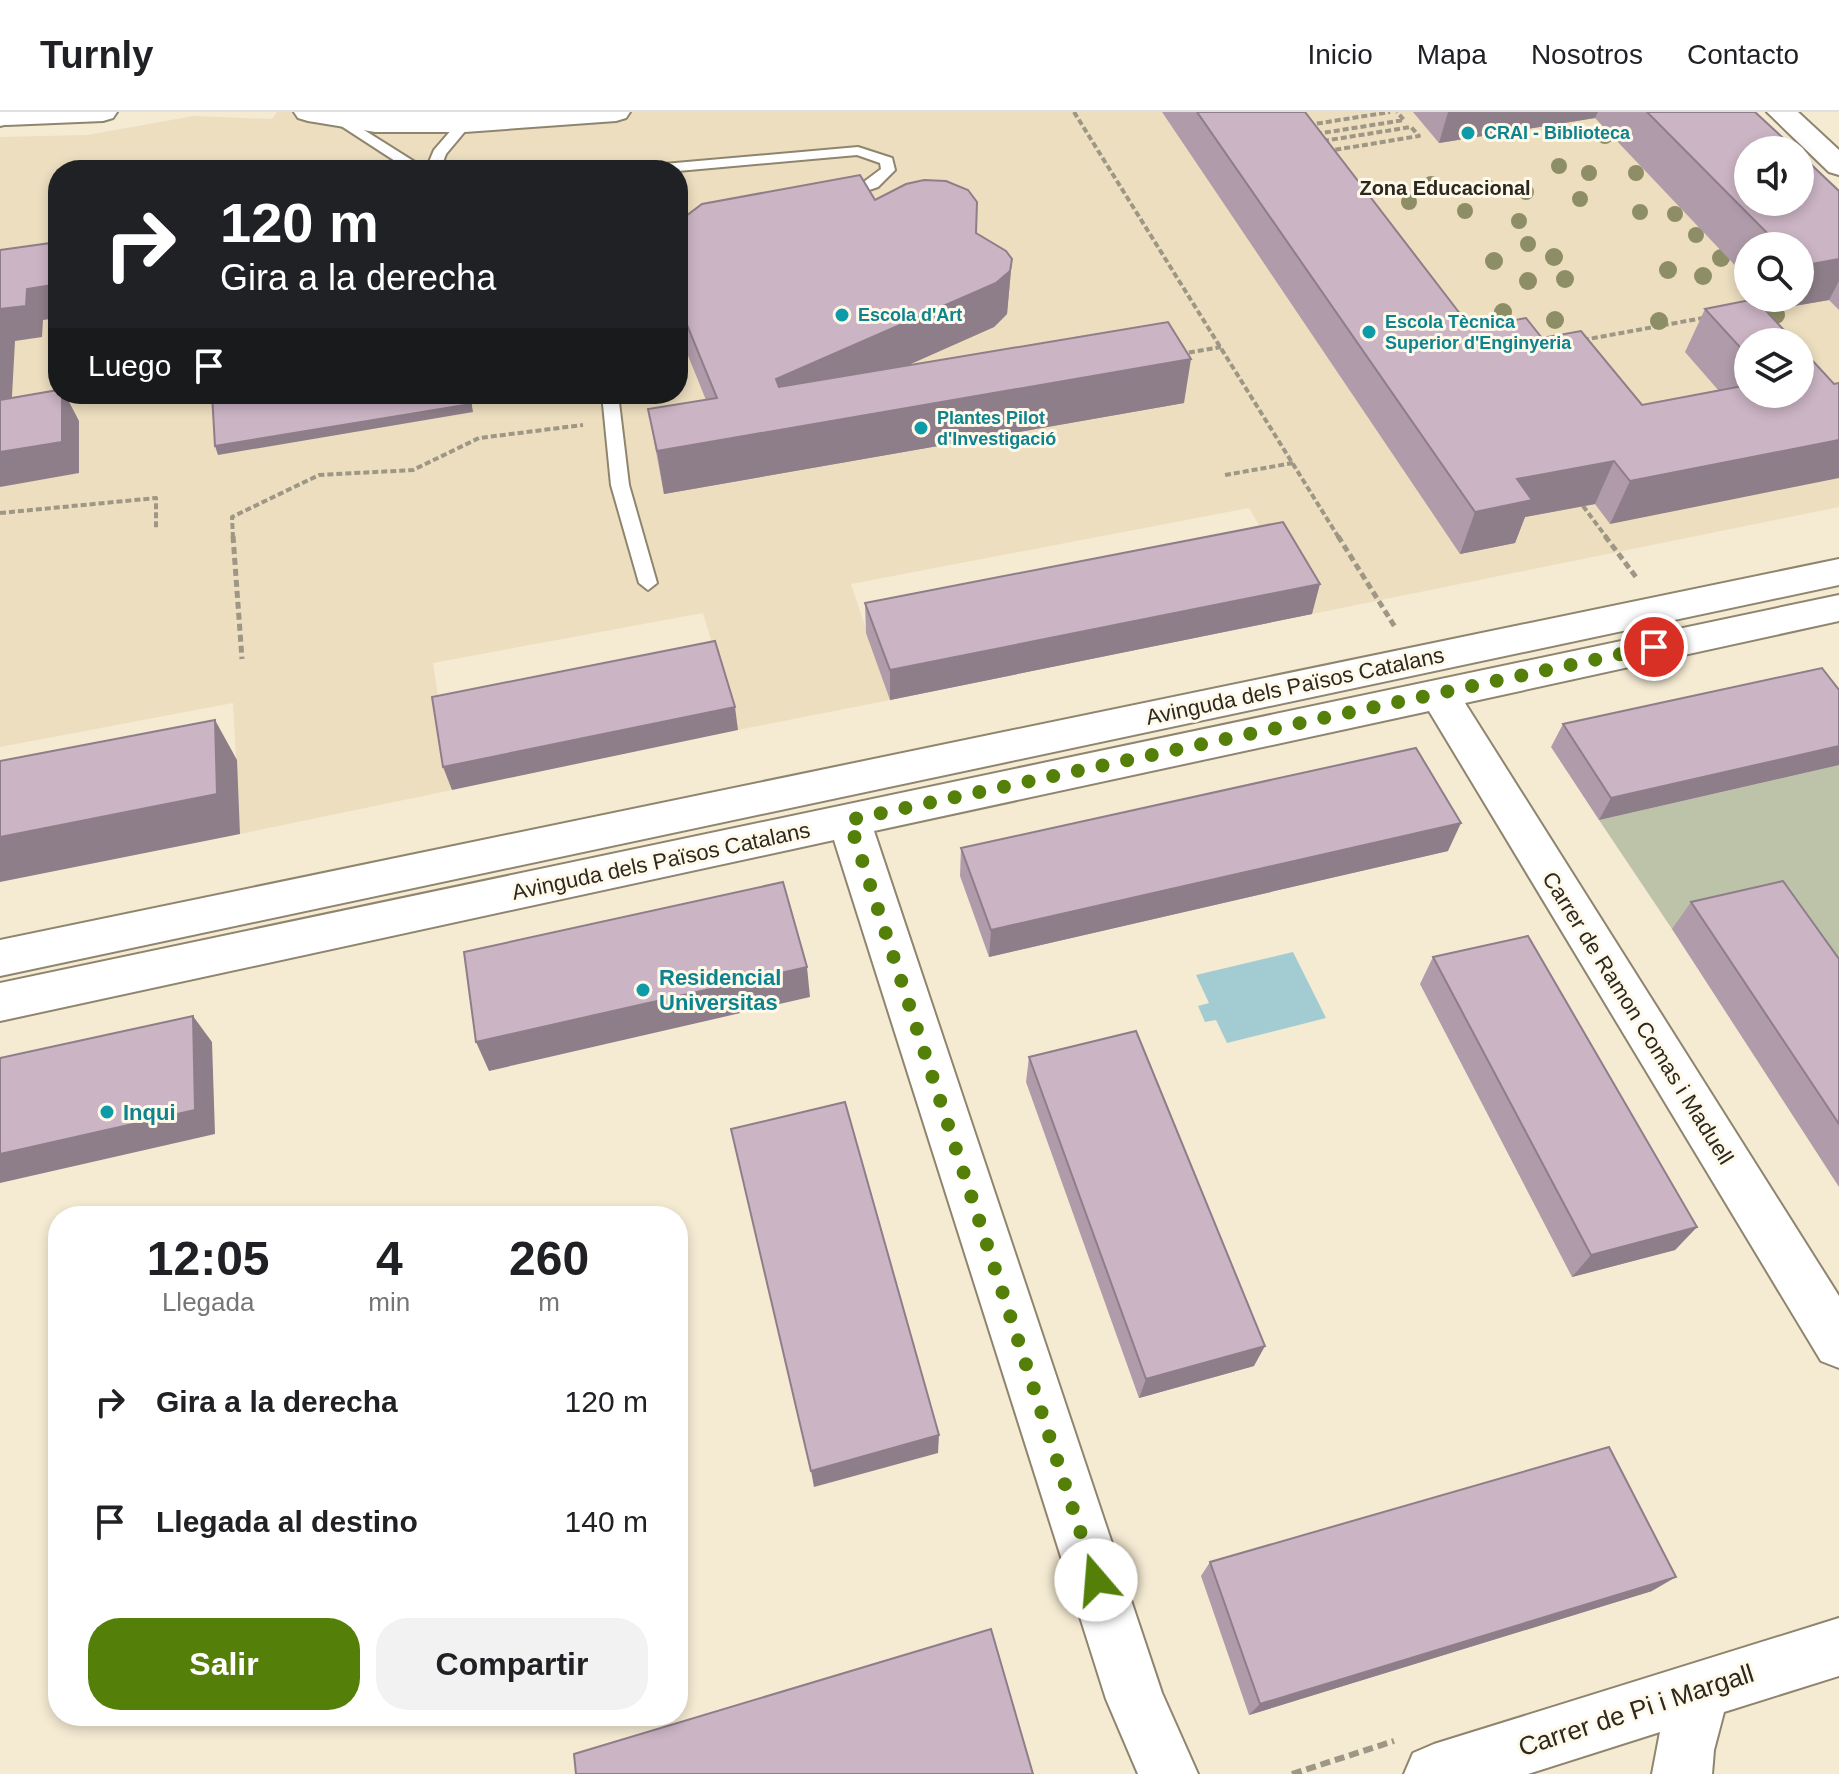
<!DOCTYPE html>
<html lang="es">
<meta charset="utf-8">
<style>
body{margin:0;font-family:Helvetica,sans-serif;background:#f2f2f2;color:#202124;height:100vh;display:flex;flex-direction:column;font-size:30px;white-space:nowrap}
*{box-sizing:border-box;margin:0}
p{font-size:26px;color:#757577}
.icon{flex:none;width:44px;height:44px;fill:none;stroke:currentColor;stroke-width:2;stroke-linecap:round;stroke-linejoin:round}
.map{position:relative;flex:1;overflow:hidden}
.panel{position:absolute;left:48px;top:1094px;width:640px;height:520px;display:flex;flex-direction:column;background:#fff;border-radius:32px;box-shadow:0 4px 12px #0003}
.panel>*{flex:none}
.top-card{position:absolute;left:48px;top:48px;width:640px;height:244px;border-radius:32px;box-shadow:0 4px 12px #0003;background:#202124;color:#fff;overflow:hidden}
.controls{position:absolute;left:1734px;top:24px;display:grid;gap:16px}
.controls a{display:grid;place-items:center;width:80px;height:80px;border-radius:50%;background:#fff;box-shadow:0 4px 12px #0003;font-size:40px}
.pin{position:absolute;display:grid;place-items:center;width:68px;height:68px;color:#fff;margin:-34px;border:4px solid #fff;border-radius:50%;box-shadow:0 2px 8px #0007}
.me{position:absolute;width:88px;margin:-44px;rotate:342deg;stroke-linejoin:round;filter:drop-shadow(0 0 6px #0008)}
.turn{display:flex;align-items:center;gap:28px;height:168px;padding:0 40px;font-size:36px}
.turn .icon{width:104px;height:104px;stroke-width:2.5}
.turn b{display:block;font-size:56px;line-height:68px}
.then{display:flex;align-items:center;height:76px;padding:0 40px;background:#0003;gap:16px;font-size:30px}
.eta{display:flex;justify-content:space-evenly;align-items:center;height:136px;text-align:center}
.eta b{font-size:48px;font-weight:700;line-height:56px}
.primary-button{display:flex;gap:16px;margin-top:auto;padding:16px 40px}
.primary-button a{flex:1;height:92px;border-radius:32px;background:#548009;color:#fff;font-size:32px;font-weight:700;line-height:92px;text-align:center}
.primary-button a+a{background:#f2f2f2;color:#202124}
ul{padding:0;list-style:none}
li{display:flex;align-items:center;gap:24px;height:120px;padding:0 40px}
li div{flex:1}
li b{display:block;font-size:30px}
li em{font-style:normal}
header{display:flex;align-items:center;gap:48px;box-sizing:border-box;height:112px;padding:0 40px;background:#fff;border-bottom:2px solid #e0e0e0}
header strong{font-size:38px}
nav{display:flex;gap:44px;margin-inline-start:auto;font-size:28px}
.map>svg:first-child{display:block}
.built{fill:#ecdebf;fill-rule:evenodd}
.green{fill:#bcc3a9}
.water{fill:#a2ccd1}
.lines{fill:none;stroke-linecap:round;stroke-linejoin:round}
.service-casing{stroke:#8f856f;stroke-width:4}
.minor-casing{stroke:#8f856f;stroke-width:4}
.trunk-casing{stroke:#8f856f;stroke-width:4}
.path-far2{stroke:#9e9785;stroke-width:4;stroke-dasharray:6 3;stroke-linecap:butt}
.path-far1{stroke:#9e9785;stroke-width:5;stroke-dasharray:7 4;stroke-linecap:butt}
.path{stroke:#9e9785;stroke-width:6;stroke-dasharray:10 5;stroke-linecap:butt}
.service{fill:#fff;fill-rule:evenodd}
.minor{fill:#fff;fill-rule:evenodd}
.trunk{fill:#fff;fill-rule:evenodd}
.tree{fill:#8d8e66}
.wall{fill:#af9ba9}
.shaded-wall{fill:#8e7e89}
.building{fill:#cbb4c4;stroke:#8e7e89;stroke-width:2}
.route{stroke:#548009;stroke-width:14;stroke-dasharray:0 25.2}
.culture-dot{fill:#0f9aa8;stroke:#fff9ea;stroke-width:3}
.labels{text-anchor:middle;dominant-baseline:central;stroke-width:6;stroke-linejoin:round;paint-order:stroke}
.far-culture-label{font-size:18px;font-weight:bold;fill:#0d838f;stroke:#fff9ea;text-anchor:start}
.far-neighbourhood-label{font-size:20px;font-weight:bold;fill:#2c281f;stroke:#fff9ea}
.street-label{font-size:22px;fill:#2c281f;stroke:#fff9ea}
.culture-label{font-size:22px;font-weight:bold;fill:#0d838f;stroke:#fff9ea;text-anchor:start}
.near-street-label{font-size:26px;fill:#2c281f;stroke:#fff9ea}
</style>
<header>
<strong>Turnly</strong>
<nav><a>Inicio</a><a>Mapa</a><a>Nosotros</a><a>Contacto</a></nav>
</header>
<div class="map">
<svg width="1839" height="1662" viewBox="0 0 1839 1662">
<rect width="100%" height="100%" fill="#f5ebd3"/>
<!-- built -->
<path class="built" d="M277,0H1743L1748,38V90L1839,91V395L1312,502L1249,396L851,472L890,588L738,618L703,501L433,551L452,678L240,722L233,591L0,635V25L87,23L194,4L272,7ZM58,58H678V282H58ZM1748,134H1800V186H1748ZM1748,230H1800V282H1748Z"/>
<!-- green -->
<polygon class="green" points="1839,653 1839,906 1672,817 1599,708"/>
<!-- water -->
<polygon class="water" points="1293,840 1326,906 1227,931 1216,908 1205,910 1198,894 1209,891 1196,863"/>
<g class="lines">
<defs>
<g id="service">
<polygon points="337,1 426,57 434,38 460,8 470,8 472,11 446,42 440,58 409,58 332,8 330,5"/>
<polygon points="858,35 892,46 895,58 878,75 840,88 832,83 835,80 861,72 881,57 880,51 857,43 678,59 634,58 641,54"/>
<polygon points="602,282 618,282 629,373 657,471 648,478 639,471 611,373"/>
</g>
<g id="minor">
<polygon points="0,0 117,0 113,6 103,9 7,13 0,11"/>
<polygon points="294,0 630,0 626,6 616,9 465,20 375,20 308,9 298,6"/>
<polygon points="1767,0 1798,0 1839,38 1839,63 1829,60"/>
<polygon points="1839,447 1839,473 0,864 0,828"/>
<polygon points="1839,483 1839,509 1465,591 1839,1184 1839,1256 1821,1249 1429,599 874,719 1162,1581 1198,1662 1138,1662 1106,1587 834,728 0,909 0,871"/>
<polygon points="1839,1506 1839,1564 1724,1600 1714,1638 1712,1662 1652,1662 1660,1620 1528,1662 1404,1662 1413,1641 1434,1632"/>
</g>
<polygon id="trunk" points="0,0 19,0 21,4 17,10 0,14"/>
</defs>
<!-- service casing -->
<use href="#service" class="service-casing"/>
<!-- minor casing -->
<use href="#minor" class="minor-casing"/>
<!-- trunk casing -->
<use href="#trunk" class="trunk-casing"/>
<!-- path-far2 -->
<g class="path-far2">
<polyline points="1074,0 1339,426"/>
<polyline points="1308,13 1390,0"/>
<polyline points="1316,22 1404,8 1397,0"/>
<polyline points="1323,29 1411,15 1419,24 1328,39"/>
<polyline points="1756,196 1773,193"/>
<polyline points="1583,228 1703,206"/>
<polyline points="1180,242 1221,235"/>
<polyline points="1225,363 1293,351"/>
<polyline points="1583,394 1607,426"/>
<polyline points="0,401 156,386 156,418"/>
<polyline points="233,426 232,405 319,363 413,358 479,326 583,313"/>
</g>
<!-- path-far1 -->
<g class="path-far1">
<polyline points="233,424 242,547"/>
<polyline points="1338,424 1395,515"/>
<polyline points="1605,424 1636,465"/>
</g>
<!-- path -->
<polyline class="path" points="1292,1662 1394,1629"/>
<!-- service -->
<use href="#service" class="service"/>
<!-- minor -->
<use href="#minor" class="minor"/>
<!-- trunk -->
<use href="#trunk" class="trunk"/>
</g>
<!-- trees -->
<g class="tree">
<circle cx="1605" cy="24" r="8"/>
<circle cx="1559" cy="54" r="8"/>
<circle cx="1589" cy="61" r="8"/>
<circle cx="1636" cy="61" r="8"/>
<circle cx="1431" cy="72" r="8"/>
<circle cx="1489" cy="76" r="8"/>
<circle cx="1526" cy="80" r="8"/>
<circle cx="1580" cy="87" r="8"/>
<circle cx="1409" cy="90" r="8"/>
<circle cx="1465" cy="99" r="8"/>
<circle cx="1640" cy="100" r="8"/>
<circle cx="1675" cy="102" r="8"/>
<circle cx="1519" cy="109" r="8"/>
<circle cx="1696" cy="123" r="8"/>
<circle cx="1528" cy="132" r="8"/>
<circle cx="1554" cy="145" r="9"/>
<circle cx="1721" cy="146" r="9"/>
<circle cx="1494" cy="149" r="9"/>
<circle cx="1668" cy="158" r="9"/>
<circle cx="1703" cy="164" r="9"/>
<circle cx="1565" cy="167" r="9"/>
<circle cx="1528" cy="169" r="9"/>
<circle cx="1503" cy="200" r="9"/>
<circle cx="1776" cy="203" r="9"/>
<circle cx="1555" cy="208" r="9"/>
<circle cx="1659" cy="209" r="9"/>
</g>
<!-- wall -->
<g class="wall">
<polygon points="1162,0 1305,0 1471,216 1542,226 1642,293 1719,279 1685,240 1705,197 1748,230 1748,282 1834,272 1610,412 1595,392 1525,405 1515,431 1460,442"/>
<polygon points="1413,0 1755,0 1839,79 1839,198 1829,188 1777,197 1767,186 1800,186 1800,134 1748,134 1748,167 1595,6 1439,31"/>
<polygon points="875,88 976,122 1012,147 1007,202 994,215 906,254 1184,291 664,382 648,297 706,288 678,219 678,110"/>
<polygon points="865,491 1312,502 890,588 866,521"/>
<polygon points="1839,578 1839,653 1599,708 1551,635 1563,612"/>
<polygon points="961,736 1448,739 989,845 960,764"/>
<polygon points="1691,790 1839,847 1839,1075 1672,817"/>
<polygon points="1433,845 1697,1115 1675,1138 1572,1165 1420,872"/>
<polygon points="1029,945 1254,1254 1139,1286 1026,970"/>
<polygon points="1210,1450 1652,1479 1249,1603 1201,1464"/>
</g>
<!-- shaded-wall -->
<g class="shaded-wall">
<polygon points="1448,0 1598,0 1595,6 1439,31"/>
<polygon points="1012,147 1007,202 994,215 780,310 776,267"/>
<polygon points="1839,147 1839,169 1829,188 1777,197 1783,186 1800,186 1800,154"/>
<polygon points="58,172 58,206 43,208 42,225 15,229 10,320 0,304 0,197 27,177"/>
<polygon points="1191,247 1184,291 664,382 657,339"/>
<polygon points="62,282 65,282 79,309 79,361 0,375 0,340"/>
<polygon points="470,282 473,300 218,343 215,334"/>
<polygon points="1839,328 1839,366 1610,412 1630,369"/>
<polygon points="1614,349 1595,392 1525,405 1515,431 1460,442 1475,400 1517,367"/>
<polygon points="1320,472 1312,502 890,588 890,558"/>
<polygon points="735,595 738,618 452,678 443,655"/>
<polygon points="215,608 237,648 240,722 0,770 0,725"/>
<polygon points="1839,634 1839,653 1599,708 1611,686"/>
<polygon points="1461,711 1448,739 989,845 991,818"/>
<polygon points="807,855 810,885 489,959 476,930"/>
<polygon points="193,904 212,930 215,1022 0,1071 0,1042"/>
<polygon points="1697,1115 1675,1138 1572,1165 1591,1143"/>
<polygon points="1265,1234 1254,1254 1139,1286 1146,1267"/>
<polygon points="939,1323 938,1341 814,1375 811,1359"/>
<polygon points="1676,1465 1652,1479 1249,1603 1260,1592"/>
</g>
<!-- building -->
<g class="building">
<polygon points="1197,0 1305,0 1471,216 1526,206 1542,226 1581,219 1642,293 1748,273 1748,282 1800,282 1800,235 1834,272 1839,271 1839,328 1630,369 1614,349 1517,367 1532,388 1475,400"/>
<polygon points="1647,0 1755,0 1796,38 1748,38 1748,90 1800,90 1800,42 1839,79 1839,147 1800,154 1800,134 1780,134"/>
<polygon points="860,63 875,88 906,72 924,68 946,69 968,78 977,90 976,121 1006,139 1012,147 1010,159 996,171 776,267 779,275 1168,210 1191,247 657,339 648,297 717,286 678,191 678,110 702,92"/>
<polygon points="58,130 58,172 27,177 26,194 0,197 0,138"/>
<polygon points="1755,187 1795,230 1748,230 1748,244 1705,197"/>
<polygon points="58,278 58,282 62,282 62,330 0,340 0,288"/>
<polygon points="212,282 469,282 471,292 215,334"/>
<polygon points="1283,410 1320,472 890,558 865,491"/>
<polygon points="715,529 735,595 443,655 432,585"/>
<polygon points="1822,556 1839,578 1839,634 1611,686 1563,612"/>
<polygon points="215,608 217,682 0,725 0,649"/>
<polygon points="1416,636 1461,711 991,818 961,736"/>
<polygon points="1783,769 1839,847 1839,1012 1691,790"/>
<polygon points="783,770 807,855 476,930 464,840"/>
<polygon points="1528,824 1697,1115 1591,1143 1433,845"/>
<polygon points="193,904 195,998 0,1042 0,946"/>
<polygon points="1136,919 1265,1234 1146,1267 1029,945"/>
<polygon points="845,990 939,1323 811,1359 731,1017"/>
<polygon points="1609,1335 1676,1465 1260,1592 1210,1450"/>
<polygon points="991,1517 1033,1662 576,1662 574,1642"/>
</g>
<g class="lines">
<!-- route -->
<polyline class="route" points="1096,1468 849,708 1654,535"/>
</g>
<!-- markers -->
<g class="culture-dot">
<circle cx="1468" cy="21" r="8"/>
<circle cx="842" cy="203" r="8"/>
<circle cx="1369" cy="220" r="8"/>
<circle cx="921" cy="316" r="8"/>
<circle cx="643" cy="878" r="8"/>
<circle cx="107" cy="1000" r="8"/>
</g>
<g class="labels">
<!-- far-culture labels -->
<g class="far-culture-label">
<text x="1484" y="21">CRAI - Biblioteca</text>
<text x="858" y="203">Escola d'Art</text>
<text x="1385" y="210">Escola Tècnica<tspan x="1385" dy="21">Superior d'Enginyeria</tspan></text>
<text x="937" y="306">Plantes Pilot<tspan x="937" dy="21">d'Investigació</tspan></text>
</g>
<!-- far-neighbourhood labels -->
<g class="far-neighbourhood-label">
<text x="1445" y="76">Zona Educacional</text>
</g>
<!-- street labels -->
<g class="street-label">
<text transform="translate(1295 574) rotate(-12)">Avinguda dels Països Catalans</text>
<text transform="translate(661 749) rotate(-12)">Avinguda dels Països Catalans</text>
<text transform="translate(1638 906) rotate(58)">Carrer de Ramon Comas i Maduell</text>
</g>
<!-- culture labels -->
<g class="culture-label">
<text x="659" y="865">Residencial<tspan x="659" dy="25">Universitas</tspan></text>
<text x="123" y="1000">Inqui</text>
</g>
<!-- near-street labels -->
<g class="near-street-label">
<text transform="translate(1636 1598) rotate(-18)">Carrer de Pi i Margall</text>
</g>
</g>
</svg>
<div class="controls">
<a><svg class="icon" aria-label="sound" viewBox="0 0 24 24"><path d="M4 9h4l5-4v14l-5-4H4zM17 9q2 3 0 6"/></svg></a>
<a><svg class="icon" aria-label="search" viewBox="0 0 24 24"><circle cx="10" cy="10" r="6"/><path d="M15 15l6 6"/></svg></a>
<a><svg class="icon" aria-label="layers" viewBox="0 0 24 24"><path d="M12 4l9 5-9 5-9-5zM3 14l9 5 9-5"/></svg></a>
</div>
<div class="pin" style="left:1654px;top:535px;background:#d93025"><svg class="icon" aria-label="arrive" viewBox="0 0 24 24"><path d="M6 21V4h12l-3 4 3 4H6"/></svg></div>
<svg class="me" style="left:1096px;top:1468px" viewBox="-20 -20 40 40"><circle r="19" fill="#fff"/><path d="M0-13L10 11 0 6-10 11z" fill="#548009"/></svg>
<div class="top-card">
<div class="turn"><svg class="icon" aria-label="right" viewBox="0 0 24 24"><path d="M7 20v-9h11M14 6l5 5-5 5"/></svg><div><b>120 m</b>Gira a la derecha</div></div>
<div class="then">Luego<svg class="icon" aria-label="arrive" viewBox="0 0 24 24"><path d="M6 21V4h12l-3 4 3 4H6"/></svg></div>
</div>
<section class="panel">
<div class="eta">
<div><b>12:05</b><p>Llegada</p></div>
<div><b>4</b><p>min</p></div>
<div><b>260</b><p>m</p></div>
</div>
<ul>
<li><svg class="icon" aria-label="right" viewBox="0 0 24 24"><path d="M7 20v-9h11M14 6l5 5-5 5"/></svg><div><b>Gira a la derecha</b></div><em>120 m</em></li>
<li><svg class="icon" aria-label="arrive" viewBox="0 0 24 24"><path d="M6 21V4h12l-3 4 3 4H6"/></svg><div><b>Llegada al destino</b></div><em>140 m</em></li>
</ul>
<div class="primary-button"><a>Salir</a><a>Compartir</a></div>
</section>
</div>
